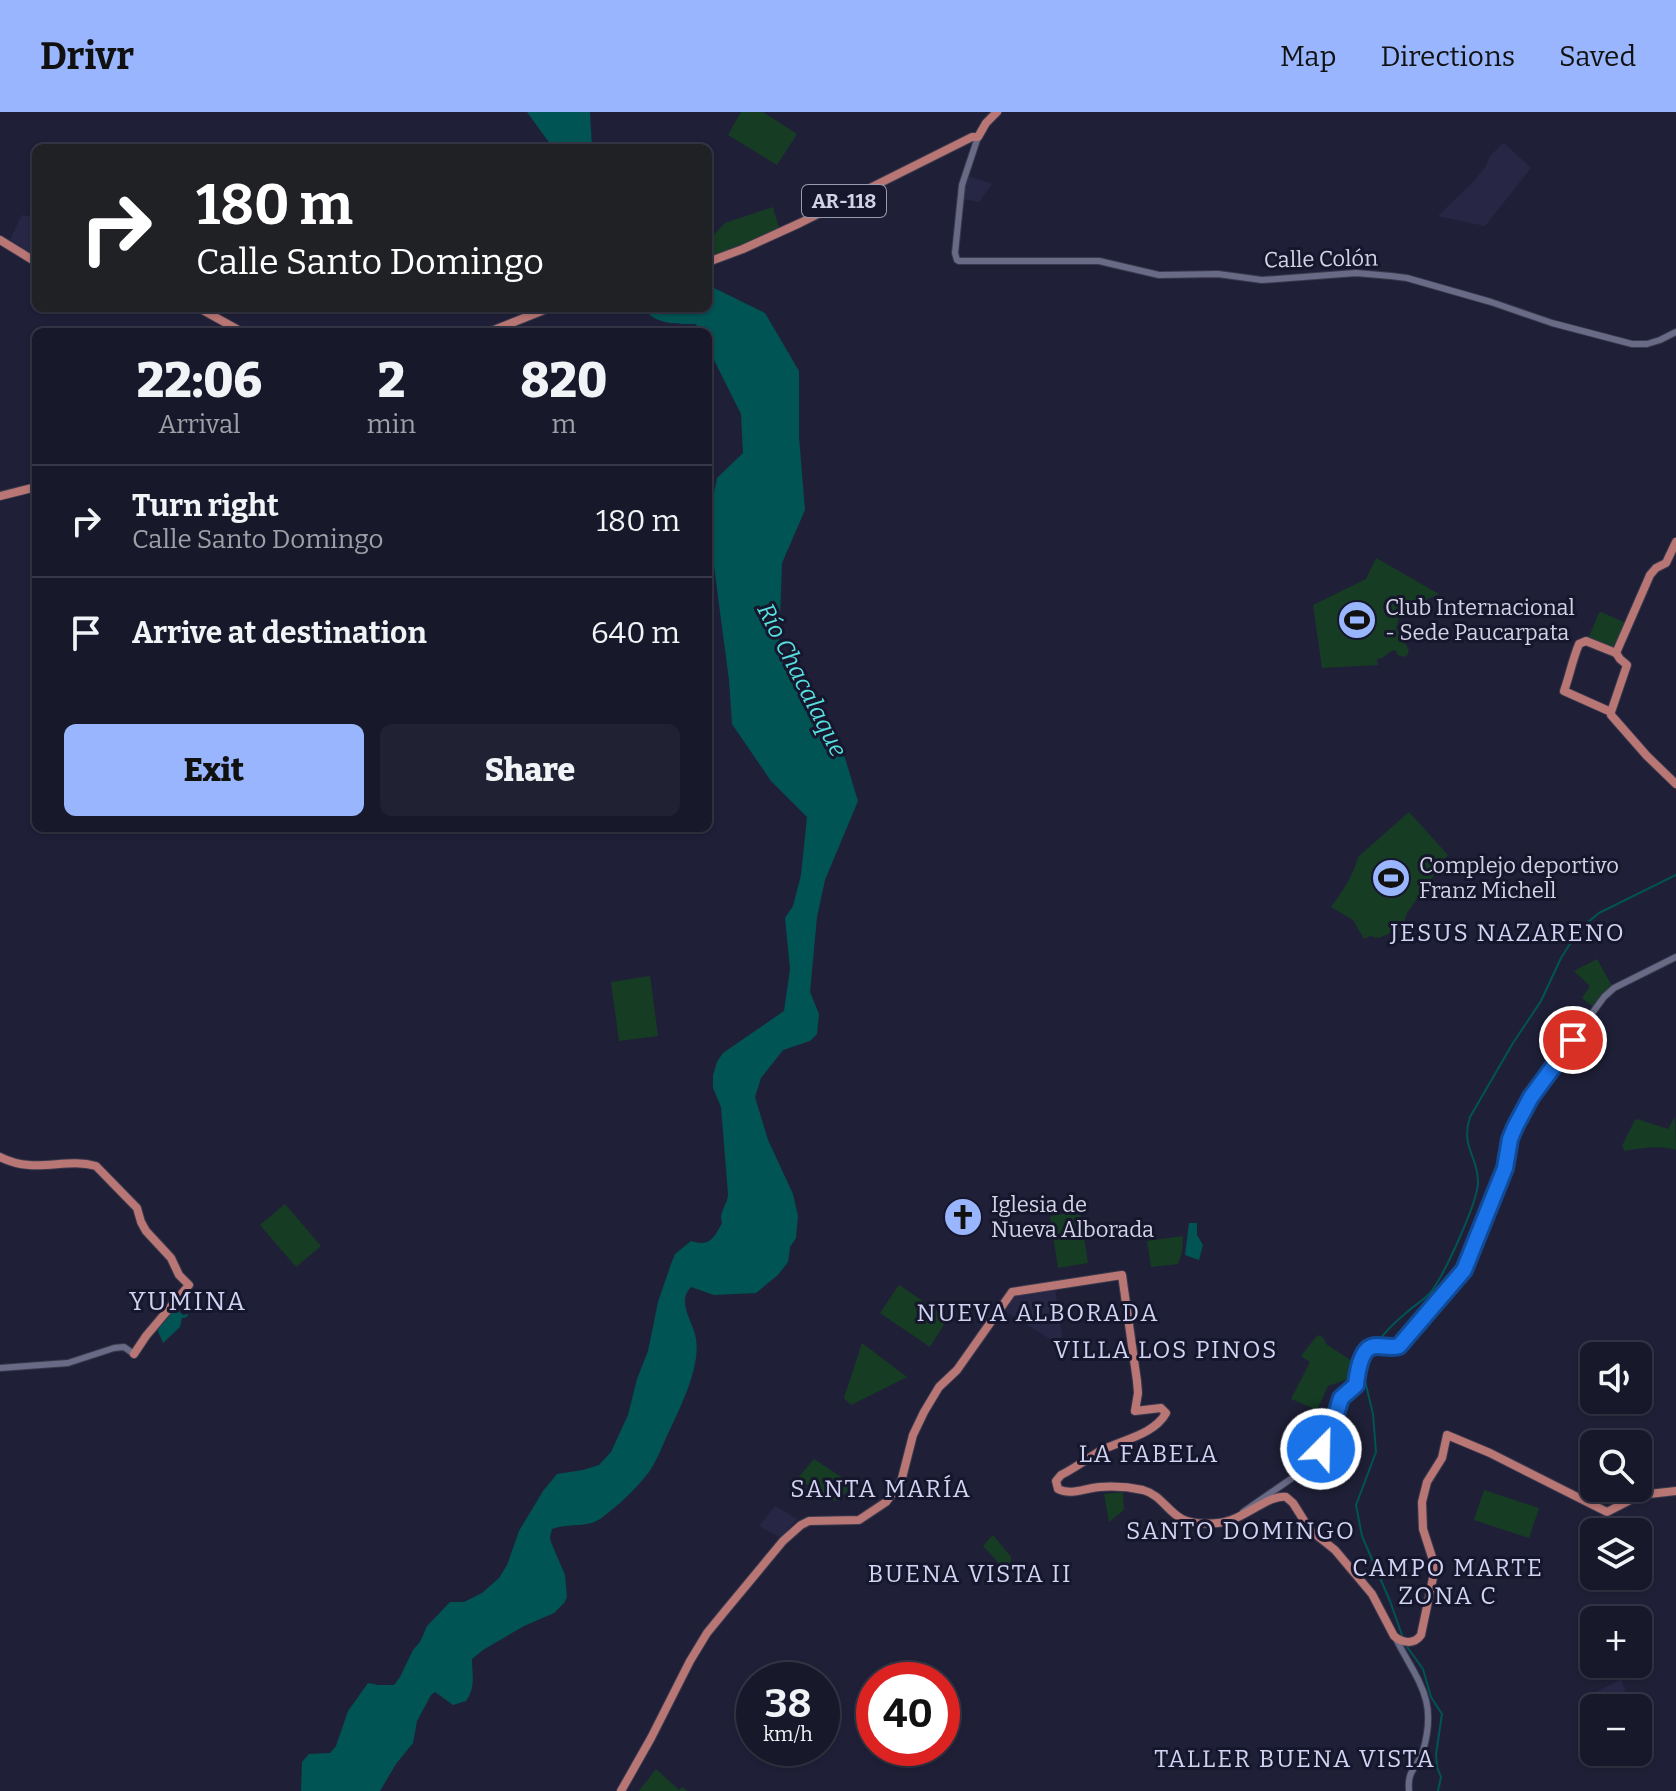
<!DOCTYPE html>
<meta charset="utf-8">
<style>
body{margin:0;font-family:Bitter,serif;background:#202132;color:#f1f3f6;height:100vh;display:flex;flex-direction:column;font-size:30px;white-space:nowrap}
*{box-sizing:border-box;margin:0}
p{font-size:26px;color:#9ea0a8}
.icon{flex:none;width:44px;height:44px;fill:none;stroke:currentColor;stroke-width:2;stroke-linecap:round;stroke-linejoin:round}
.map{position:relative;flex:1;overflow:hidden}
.panel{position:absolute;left:32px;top:216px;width:680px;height:504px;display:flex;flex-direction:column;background:#17182a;border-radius:12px;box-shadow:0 2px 6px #0004,0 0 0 2px #363747}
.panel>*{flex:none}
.hud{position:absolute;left:32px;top:32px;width:680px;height:168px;border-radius:12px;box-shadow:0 2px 6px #0004,0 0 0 2px #363747;background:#202124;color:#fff;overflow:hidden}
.controls{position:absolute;left:1580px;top:1230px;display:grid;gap:16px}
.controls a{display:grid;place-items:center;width:72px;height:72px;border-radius:12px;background:#17182a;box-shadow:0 2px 6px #0004,0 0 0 2px #363747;font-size:40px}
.speed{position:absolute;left:736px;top:1550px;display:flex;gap:16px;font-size:40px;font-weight:700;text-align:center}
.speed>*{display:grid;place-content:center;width:104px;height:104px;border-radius:50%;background:#17182a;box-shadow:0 2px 6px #0004,0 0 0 2px #363747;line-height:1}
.speed small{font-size:20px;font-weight:400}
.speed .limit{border:12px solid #d22;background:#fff;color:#111}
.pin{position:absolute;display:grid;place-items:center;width:68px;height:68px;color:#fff;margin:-34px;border:4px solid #fff;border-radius:50%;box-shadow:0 2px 8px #0007}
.me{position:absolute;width:88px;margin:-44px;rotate:23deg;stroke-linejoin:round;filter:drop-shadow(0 0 6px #0008)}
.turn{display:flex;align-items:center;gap:28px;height:168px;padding:0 32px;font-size:36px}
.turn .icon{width:104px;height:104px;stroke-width:2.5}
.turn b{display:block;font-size:56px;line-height:68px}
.eta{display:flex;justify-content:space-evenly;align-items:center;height:136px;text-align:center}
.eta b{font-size:48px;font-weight:800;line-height:56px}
.primary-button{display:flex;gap:16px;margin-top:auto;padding:16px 32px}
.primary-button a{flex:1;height:92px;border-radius:12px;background:#98b5fd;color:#111;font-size:32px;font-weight:800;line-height:92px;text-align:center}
.primary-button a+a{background:#202132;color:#f1f3f6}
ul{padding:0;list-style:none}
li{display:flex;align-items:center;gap:24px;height:112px;padding:0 32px;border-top:2px solid #363747}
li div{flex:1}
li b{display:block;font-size:30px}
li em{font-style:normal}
header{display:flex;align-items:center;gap:48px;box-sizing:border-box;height:112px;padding:0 40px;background:#98b5fd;color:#111}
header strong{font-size:38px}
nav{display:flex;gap:44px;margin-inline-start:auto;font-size:28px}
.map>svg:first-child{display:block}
.built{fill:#272745}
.green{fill:#163c24}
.water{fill:#005454}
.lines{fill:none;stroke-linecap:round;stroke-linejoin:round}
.stream{stroke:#005454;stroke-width:2}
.minor-casing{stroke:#3a394d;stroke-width:8}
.major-casing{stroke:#3a394d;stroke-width:10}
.minor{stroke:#686a86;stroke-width:6}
.major{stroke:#b87674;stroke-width:8}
.route-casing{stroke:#114b97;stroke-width:20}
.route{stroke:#1a73e8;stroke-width:14}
.labels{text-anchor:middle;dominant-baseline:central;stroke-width:6;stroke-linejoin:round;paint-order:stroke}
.shield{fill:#16162d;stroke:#999aac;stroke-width:2}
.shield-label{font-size:20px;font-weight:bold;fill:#d1d2e2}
.street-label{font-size:22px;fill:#d1d2e2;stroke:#16162d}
.poi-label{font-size:22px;fill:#d1d2e2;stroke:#16162d;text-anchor:start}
.water-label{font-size:24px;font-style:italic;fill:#56dedf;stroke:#16162d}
.neighbourhood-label{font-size:24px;letter-spacing:2px;fill:#d1d3f3;stroke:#16162d}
.quarter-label{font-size:26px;letter-spacing:2px;fill:#d1d3f3;stroke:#16162d}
</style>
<header>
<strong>Drivr</strong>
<nav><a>Map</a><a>Directions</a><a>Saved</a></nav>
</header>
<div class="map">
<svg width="1676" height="1679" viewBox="0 0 1676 1679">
<rect width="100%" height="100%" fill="#1f2038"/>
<!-- built -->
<g class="built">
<polygon points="1502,32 1505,32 1531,56 1485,114 1438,104 1474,69 1486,54 1490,44"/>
<polygon points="967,64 992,72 979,90 963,87 964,73"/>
<polygon points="22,103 36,106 36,144 10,128"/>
<polygon points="1055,1176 1062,1225 1060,1226 1050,1227 1002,1197 1012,1183"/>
<polygon points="775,1394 797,1407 781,1426 759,1414"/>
<polygon points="1621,1567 1629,1590 1617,1596 1601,1596 1591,1583"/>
</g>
<!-- green -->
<g class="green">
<polygon points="741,0 763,0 797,22 777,53 728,23"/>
<polygon points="773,95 779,116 734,138 712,145 708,129 725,111"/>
<polygon points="1376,446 1439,482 1401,499 1396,516 1409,538 1407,543 1403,545 1398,543 1396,539 1393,538 1382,546 1377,547 1378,553 1322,556 1313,493 1366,467"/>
<polygon points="1601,500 1624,510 1625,513 1616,535 1612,537 1588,527 1599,501"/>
<path d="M1409,700L1448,743L1407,801L1403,815L1379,826L1370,824L1364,827L1353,808L1331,795C1343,779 1353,764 1358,745Z"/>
<polygon points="1597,847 1612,874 1602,882 1593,895 1582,886 1590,874 1574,859"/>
<polygon points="650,864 658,924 619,929 611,870"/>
<path d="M1675,1005L1676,1038C1659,1033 1643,1036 1625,1039L1622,1034L1635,1008L1637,1007L1668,1017Z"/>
<polygon points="285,1092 321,1134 296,1155 260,1113"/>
<polygon points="1080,1099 1088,1151 1058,1156 1050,1104"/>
<polygon points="1183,1124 1182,1140 1178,1152 1151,1155 1147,1129"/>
<polygon points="899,1173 948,1206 930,1235 880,1201"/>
<polygon points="1320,1223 1324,1227 1326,1232 1358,1253 1354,1265 1328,1274 1317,1298 1291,1287 1310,1250 1301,1244 1316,1225"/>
<polygon points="862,1231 907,1265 851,1293 844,1286"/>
<polygon points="814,1347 855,1374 835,1389 797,1367"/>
<polygon points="1484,1378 1539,1396 1529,1426 1474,1408"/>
<polygon points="1123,1380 1124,1398 1109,1410 1104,1382"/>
<polygon points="993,1423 1011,1445 1010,1463 983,1434"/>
<polygon points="656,1657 679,1678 682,1675 688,1679 639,1679"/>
</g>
<!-- water -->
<g class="water">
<polygon points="527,0 590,0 592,36 553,36"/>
<path d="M708,173L765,201L799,259V325L805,398L782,451L779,533L817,610L845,646L858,689L825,768L817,805L810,880L819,902L817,922L810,929L783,938L761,966L755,985L768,1028L793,1082L798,1104L796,1126L790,1135L788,1150L778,1163L756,1181L714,1183L691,1175C676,1190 693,1209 696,1227C701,1256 678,1300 666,1326C661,1337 656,1350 649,1360C636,1377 618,1394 600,1407C587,1416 567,1411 552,1417L550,1425L551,1430L565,1463L567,1485L564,1491L554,1501L524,1514L483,1538L472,1547C472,1563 476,1575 466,1589L453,1593L435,1580L431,1583L417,1609L413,1631L396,1652L380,1679H301L302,1650L309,1642L330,1641L336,1634L348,1599L368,1571L378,1573H394L400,1565L413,1538L420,1530L427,1514L450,1490H464L482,1481L499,1466L507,1453L519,1419L543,1379L557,1362L583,1358L599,1353L611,1340L628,1303L637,1267L648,1239L658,1190L671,1152L675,1142L691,1129C710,1135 714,1126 722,1111C718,1100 728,1093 728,1082L721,995L713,976V963L717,950L723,941L784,899L790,857L785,806L793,794L801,763L807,705L771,669L732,612L729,568L708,409L717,366L743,341L741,302L708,236V220H700L696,212C678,212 654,213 644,196H708Z"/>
<polygon points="1189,1111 1197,1111 1197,1123 1203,1133 1199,1148 1185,1143"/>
<polygon points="177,1193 177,1197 183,1203 188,1202 187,1205 182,1206 180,1215 163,1231 157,1217"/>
</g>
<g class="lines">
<!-- stream -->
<g class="stream">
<path d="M1377,1231C1385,1220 1396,1209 1407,1200C1415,1193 1424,1188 1431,1180C1444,1163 1477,1092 1478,1071C1479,1046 1460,1035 1470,1005L1513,931L1541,889L1561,846L1575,824L1587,811L1599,801L1676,763"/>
<polyline points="1374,1237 1367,1253 1365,1269 1373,1302 1376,1340 1356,1393 1362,1424 1390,1489 1403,1526"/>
<polyline points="1405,1532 1423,1557 1431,1585 1442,1602 1436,1642 1437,1655 1441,1665 1438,1679"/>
</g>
<defs>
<g id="minor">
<polyline points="978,25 962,73 955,141 957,148 959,149 1099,149 1159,163 1218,162 1262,168 1356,161 1391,164 1407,166 1491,190 1552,211 1632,232 1647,232 1660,228 1676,220"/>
<polyline points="0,1256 68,1251 114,1236 124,1235 134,1242"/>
<path d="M1243,1400L1298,1362L1315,1345L1329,1325L1341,1286L1356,1273C1357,1263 1360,1239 1371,1235C1379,1232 1390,1237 1399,1234L1462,1162L1505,1056L1510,1027L1518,1009L1531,985L1604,885L1614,876L1676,845"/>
<path d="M1396,1527C1418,1570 1438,1587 1423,1639C1417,1657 1407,1657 1409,1679"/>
</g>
<g id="major">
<polyline points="0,128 36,150"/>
<polyline points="708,150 743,137 800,111 972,25 978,25 986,11 997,0"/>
<polyline points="199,196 242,220"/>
<polyline points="489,220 549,196"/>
<polyline points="0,384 36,375"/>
<polyline points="1616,541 1650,463 1656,456 1666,451 1676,430"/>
<path d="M1611,600L1627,553L1620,547L1616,541L1586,529L1579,532C1572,549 1570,562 1564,579L1611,600V603L1647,644L1676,672"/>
<path d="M0,1045C36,1063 64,1045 96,1054L137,1096L141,1110L146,1119L171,1146L179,1163L189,1173L146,1224L134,1242"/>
<path d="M621,1679L651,1626L690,1549L707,1521L725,1499L783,1429L801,1413L809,1409L859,1408L886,1390L901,1370L913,1323L924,1300L939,1275L957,1258L1012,1180L1122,1163L1137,1269L1138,1281L1135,1299L1161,1296L1166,1301C1154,1323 1121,1328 1100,1339C1087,1347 1075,1356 1061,1363L1056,1369L1058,1377C1072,1384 1085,1376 1100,1375C1114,1374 1129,1375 1143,1378C1161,1383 1167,1399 1182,1407C1192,1412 1207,1412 1218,1411C1243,1409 1268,1382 1286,1385L1293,1391L1310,1418L1335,1438L1372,1482L1394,1524C1402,1531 1414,1533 1421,1523L1434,1461L1432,1445L1423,1417L1422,1390L1427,1370L1442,1346L1447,1323L1490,1341L1607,1400L1640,1383L1676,1379"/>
</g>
</defs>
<!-- minor casing -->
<use href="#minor" class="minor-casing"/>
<!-- major casing -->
<use href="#major" class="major-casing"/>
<!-- minor -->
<use href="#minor" class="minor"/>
<!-- major -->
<use href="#major" class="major"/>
</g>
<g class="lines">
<defs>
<path id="route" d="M1321,1337L1329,1325L1341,1286L1356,1273C1357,1263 1360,1239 1371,1235C1379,1232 1390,1237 1399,1234L1464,1158L1505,1056L1510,1027L1515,1015L1531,985L1573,928"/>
</defs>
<!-- route casing -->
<use href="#route" class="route-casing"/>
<!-- route -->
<use href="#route" class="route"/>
</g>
<!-- icons -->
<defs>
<symbol id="stadium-disc" viewBox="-11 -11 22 22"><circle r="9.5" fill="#98b5fd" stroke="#16162d"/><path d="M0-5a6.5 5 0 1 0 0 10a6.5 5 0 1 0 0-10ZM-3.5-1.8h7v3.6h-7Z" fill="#111"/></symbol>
<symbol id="church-disc" viewBox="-11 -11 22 22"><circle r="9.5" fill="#98b5fd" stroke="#16162d"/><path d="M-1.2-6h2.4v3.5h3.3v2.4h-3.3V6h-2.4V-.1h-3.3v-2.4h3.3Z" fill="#111"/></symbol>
</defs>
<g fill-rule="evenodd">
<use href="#stadium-disc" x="1335" y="486" width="44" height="44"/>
<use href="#stadium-disc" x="1369" y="744" width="44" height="44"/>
<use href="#church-disc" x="941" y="1083" width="44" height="44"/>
</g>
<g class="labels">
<!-- shield labels -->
<rect class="shield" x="802" y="73" width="84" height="32" rx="6"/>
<g class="shield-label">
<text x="844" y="89">AR-118</text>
</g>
<!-- street labels -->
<g class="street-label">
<text transform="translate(1321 147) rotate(-1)">Calle Colón</text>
</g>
<!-- poi labels -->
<g class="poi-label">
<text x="1385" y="495">Club Internacional<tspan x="1385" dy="25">- Sede Paucarpata</tspan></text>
<text x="1419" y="753">Complejo deportivo<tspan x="1419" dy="25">Franz Michell</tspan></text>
<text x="991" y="1092">Iglesia de<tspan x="991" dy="25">Nueva Alborada</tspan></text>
</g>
<!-- water labels -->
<g class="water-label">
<text transform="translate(802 568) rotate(63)">Río Chacalaque</text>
</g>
<!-- neighbourhood labels -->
<g class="neighbourhood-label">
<text x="1508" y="821">JESUS NAZARENO</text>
<text x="1038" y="1201">NUEVA ALBORADA</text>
<text x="1166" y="1238">VILLA LOS PINOS</text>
<text x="1149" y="1342">LA FABELA</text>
<text x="881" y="1377">SANTA MARÍA</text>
<text x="1241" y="1419">SANTO DOMINGO</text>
<text x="1448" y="1456">CAMPO MARTE<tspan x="1448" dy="28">ZONA C</tspan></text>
<text x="970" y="1462">BUENA VISTA II</text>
<text x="1295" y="1647">TALLER BUENA VISTA</text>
</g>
<!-- quarter labels -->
<g class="quarter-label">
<text x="188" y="1189">YUMINA</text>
</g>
</g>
</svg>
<div class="controls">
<a><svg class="icon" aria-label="sound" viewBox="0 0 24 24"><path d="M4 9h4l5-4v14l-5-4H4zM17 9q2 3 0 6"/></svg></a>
<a><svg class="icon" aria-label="search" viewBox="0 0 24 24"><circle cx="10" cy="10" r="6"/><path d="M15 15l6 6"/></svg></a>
<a><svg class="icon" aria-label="layers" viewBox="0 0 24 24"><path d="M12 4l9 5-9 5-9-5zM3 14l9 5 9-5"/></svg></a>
<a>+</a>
<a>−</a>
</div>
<div class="speed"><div>38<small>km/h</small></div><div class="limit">40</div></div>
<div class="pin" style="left:1573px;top:928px;background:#d93025"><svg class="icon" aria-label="arrive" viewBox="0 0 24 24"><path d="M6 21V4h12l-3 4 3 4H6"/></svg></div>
<svg class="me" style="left:1321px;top:1337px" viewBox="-20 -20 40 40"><circle r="17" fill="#1a73e8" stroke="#fff" stroke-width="3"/><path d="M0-11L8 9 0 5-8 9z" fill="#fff"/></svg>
<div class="hud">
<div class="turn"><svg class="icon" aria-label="right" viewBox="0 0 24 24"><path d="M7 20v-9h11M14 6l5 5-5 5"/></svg><div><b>180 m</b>Calle Santo Domingo</div></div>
</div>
<section class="panel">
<div class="eta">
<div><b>22:06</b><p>Arrival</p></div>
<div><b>2</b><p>min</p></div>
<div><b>820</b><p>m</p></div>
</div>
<ul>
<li><svg class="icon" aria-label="right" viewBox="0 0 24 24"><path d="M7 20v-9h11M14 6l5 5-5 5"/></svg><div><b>Turn right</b><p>Calle Santo Domingo</p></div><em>180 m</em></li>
<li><svg class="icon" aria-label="arrive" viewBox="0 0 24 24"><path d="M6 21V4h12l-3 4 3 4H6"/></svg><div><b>Arrive at destination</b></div><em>640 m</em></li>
</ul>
<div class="primary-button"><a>Exit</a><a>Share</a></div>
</section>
</div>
